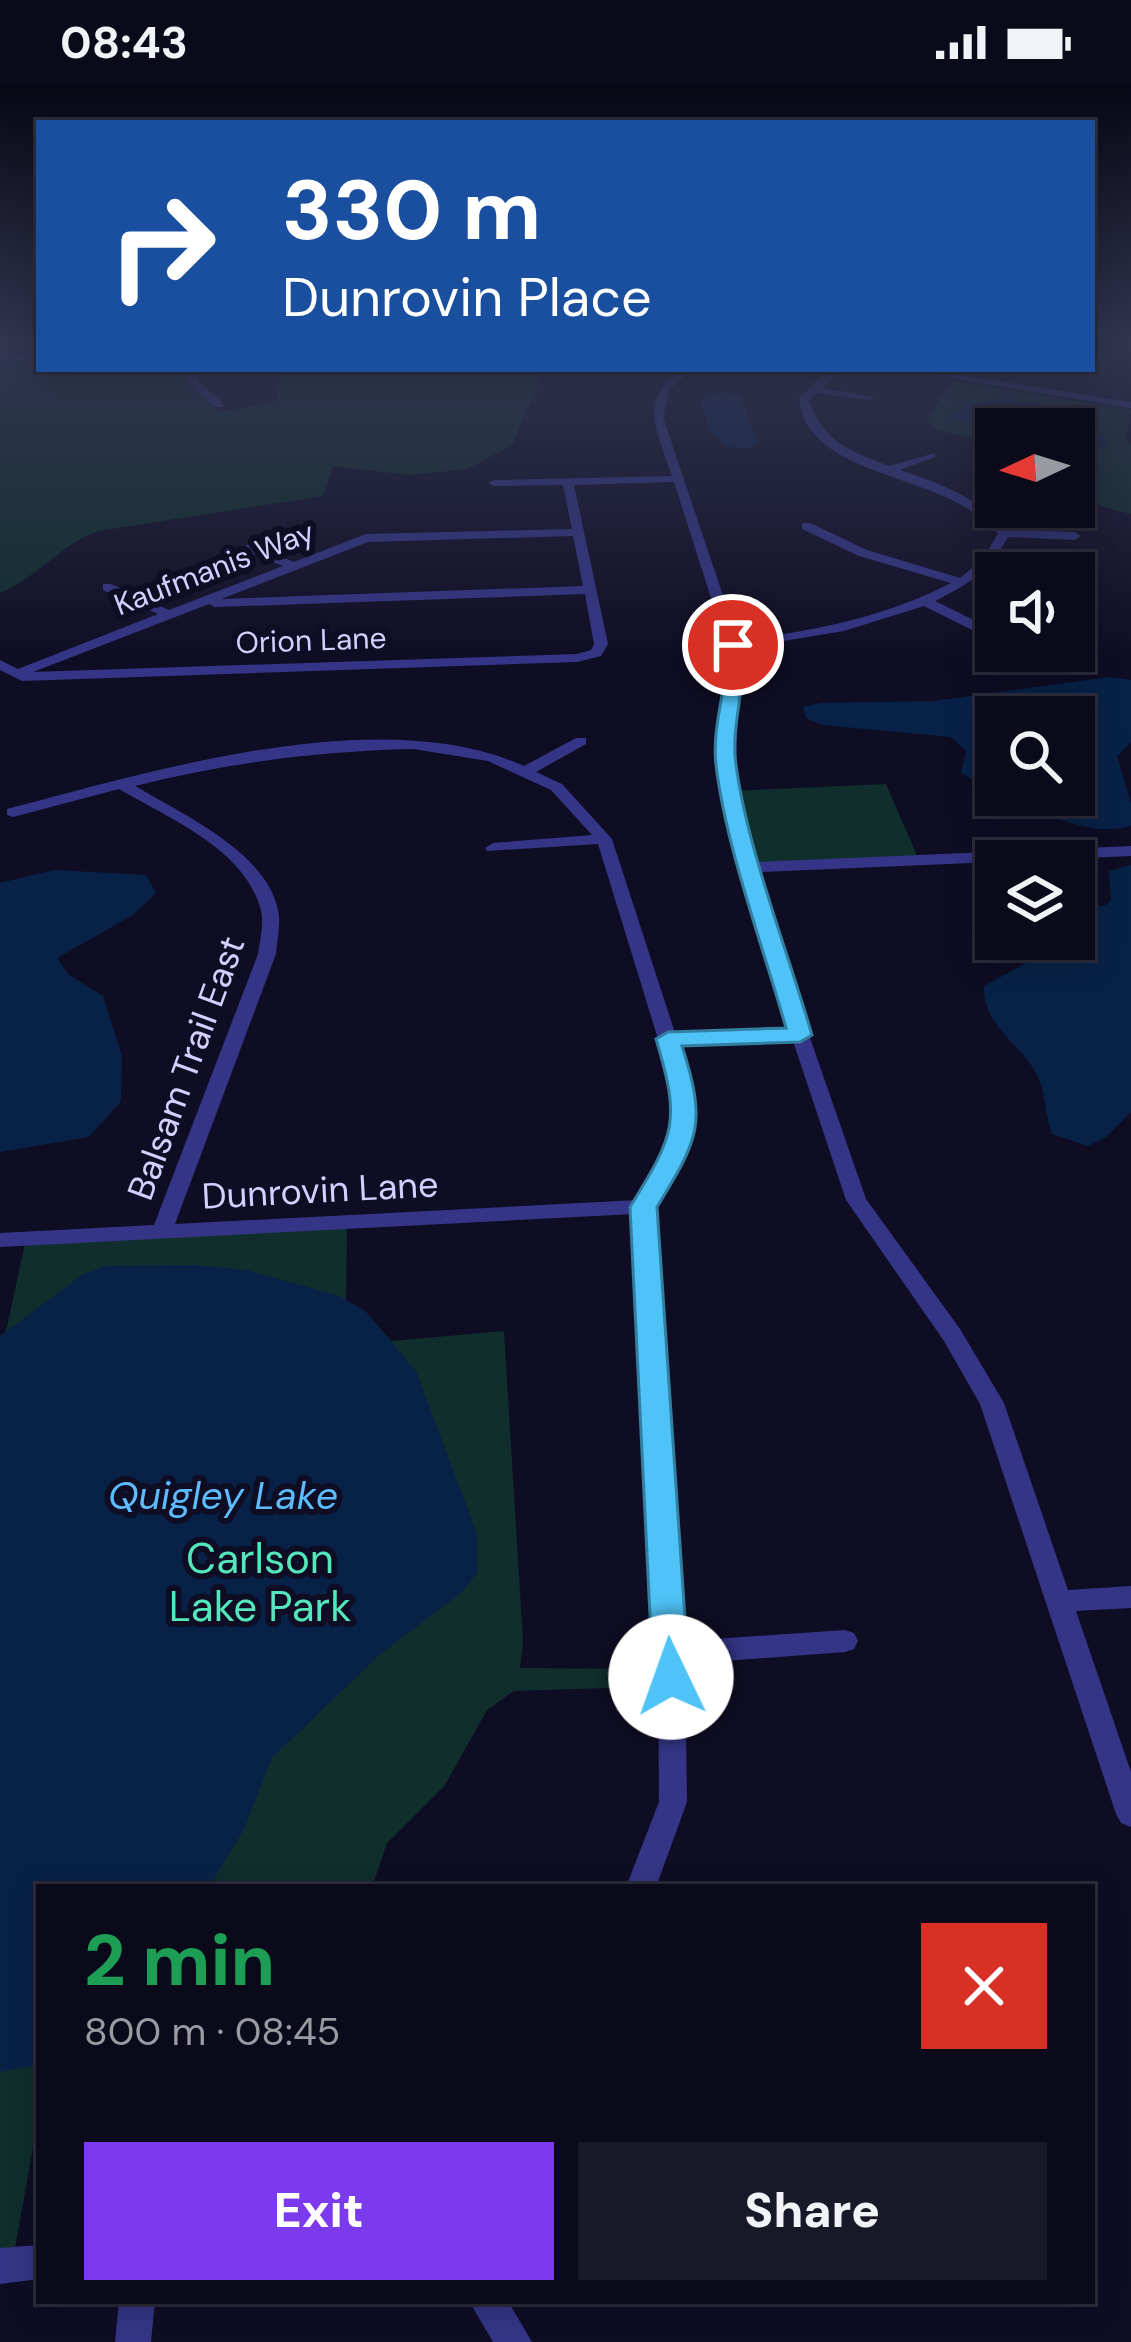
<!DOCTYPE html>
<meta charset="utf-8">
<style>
body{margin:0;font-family:"DM Sans",sans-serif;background:#191828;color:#f1f3f6;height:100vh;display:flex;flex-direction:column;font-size:45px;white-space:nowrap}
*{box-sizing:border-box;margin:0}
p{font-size:39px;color:#9a9aa3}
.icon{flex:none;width:66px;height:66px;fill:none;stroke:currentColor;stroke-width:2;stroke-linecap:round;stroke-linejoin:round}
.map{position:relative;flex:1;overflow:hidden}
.details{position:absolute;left:36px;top:1800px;width:1059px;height:420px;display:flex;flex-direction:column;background:#0b0a1b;border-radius:0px;box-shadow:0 6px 30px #0003,0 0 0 3px #2b2b3a}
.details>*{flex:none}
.top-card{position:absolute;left:36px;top:36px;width:1059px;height:252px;border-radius:0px;box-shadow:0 6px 30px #0003,0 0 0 3px #2b2b3a;background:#1a4fa0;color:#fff;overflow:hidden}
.needle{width:78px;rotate:266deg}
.controls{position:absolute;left:975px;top:324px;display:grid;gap:24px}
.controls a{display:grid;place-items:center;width:120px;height:120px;border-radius:0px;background:#0b0a1b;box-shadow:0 6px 30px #0003,0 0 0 3px #2b2b3a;font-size:60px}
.pin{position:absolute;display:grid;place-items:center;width:102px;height:102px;color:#fff;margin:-51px;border:6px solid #fff;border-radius:50%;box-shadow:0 3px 12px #0007}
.me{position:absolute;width:132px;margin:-66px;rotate:357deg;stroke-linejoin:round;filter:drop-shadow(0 0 9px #0008)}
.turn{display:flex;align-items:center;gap:42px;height:252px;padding:0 48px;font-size:54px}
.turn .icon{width:156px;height:156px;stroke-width:2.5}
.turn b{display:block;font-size:84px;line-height:102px}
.round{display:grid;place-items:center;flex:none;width:126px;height:126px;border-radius:0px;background:#191828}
.summary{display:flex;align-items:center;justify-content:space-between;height:204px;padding:0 48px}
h1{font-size:72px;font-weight:800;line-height:90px;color:#1e9e55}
.cta{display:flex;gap:24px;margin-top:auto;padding:24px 48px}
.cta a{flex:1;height:138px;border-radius:0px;background:#7c3aed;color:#fff;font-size:48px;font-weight:800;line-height:138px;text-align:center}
.cta a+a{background:#191828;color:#f1f3f6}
.status{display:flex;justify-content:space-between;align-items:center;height:84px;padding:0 60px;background:#0b0a1b;direction:ltr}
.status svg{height:33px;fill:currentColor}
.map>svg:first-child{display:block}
.green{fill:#0f2e2c}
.water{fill:#082247}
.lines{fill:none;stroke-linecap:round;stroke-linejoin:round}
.minor{fill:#343586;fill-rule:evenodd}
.route{fill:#4fc3f7;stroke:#337fa1;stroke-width:3}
.labels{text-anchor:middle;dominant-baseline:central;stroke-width:12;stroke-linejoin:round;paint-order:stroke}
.far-street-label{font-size:30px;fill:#d3cfff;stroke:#0f0d24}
.street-label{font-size:36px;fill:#d3cfff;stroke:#0f0d24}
.water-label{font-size:39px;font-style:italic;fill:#5dbcff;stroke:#0f0d24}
.near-park-label{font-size:42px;fill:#54e7bb;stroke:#0f0d24}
</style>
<div class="status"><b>08:43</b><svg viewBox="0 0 49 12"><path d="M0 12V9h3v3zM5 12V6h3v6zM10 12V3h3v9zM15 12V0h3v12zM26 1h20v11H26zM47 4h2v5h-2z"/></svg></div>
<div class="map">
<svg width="1131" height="2258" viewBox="0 0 1131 2258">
<rect width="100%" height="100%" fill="#0f0d24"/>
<!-- green -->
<g class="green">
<path d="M39,276V285H188L195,306L220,328L278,317L279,285H540L543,290L512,361L468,385L410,391L333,382L323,412L99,447C60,460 38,494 0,509V279Z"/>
<path d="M953,297L1131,326L1126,354L1131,361V430C1064,413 1074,411 1074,345H996V359L937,346L927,336Z"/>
<polygon points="886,700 919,776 753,783 730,707"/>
<polygon points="347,1138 346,1216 365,1227 391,1257 504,1247 523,1557 520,1584 671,1585 671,1602 514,1607 487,1626 445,1701 387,1759 372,1803 39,1803 39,2030 12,2181 0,2181 0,1252 6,1247 26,1155"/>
</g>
<!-- water -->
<g class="water">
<polygon points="720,308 739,311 758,358 750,364 726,363 710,347 701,320 707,311"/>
<polygon points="1007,314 1056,324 1106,354 1107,360 1090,370 1074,370 1074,345 996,347 948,333 972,319"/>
<path d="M1109,593L1131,596V659L1117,672L1131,720V742C1087,754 1042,727 1002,711H1074V633H996V708L961,689L966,667L951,653L823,641L806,634L803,623L820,619L935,617Z"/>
<path d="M1131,781V1028L1106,1053L1088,1062L1052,1050C1045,1032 1046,1009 1038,993C1022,959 983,944 984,902L1039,872L1049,855H1074V826L1106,821L1111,816L1109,787Z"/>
<polygon points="54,786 146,791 156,809 133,831 57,874 69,891 103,912 122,972 121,1017 89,1053 0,1068 0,799"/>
<polygon points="193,1181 247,1186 339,1212 365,1227 416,1287 477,1450 477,1489 462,1508 378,1572 272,1674 244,1745 209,1803 39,1803 39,1981 0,1988 0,1252 82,1191 107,1182"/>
</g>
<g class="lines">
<!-- minor -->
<g class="minor">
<polygon points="39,270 39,276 0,278 0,272"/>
<polygon points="187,285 197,285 198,297 223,319 223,323 215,323 189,300"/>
<path d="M681,285H693L670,305L663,333L738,556C812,548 885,533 951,499L859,472L802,445V439H810L867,466L960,494L984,474L998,449C948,393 844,396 808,342C803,335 801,323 799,315C810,304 824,285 843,285L823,304L874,313L869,316L817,309L809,316C823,358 850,367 889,382L935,369V373L900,386C940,400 978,413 1007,446L1075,448L1081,452L1075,456L1008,453C988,489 970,499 935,517L986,542V548H976L924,522L844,547L740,564L736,685L738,705L759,778L1131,762V772L762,788L809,951L866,1115L960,1245L1004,1319L1068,1506L1131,1502V1524L1076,1527L1131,1688V1743L1121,1739L1116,1730L980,1320L944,1257L846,1116L793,957L679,960C683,975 691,991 693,1006C701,1048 675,1089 654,1123L684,1557L845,1546L854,1549L858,1557L854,1565L845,1568L685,1580L687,1718L656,1803H626L659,1718L658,1569L634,1130L0,1163V1149L154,1141L258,870C260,855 265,838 260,823C243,764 168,734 119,705L13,733L7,731V725C153,687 381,617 524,682L576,654H586V660L536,688L562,700L612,755L675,949L789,946L722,705L721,666L727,597L726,561L674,398L574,401L608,560L601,572L577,578L22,597L0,586V576L18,585L158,530L103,506V500H111L169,526L283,482L246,467V461L250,460L294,478L366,450L572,445L563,401L494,402L488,399L494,396L672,392C658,350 637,316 681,285ZM573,452L583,502L221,515L368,458ZM585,510L594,560L591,566L577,570L33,588L209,520L215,523ZM413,665L488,677L551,706L592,751L493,759L485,764L487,767L598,760L674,1007C674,1049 659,1081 638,1116L175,1140L276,870C277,858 280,844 279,832C272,770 182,730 135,702C227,679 318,667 413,665Z"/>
<polygon points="899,285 922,285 1131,318 1131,324"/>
<polygon points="39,2161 39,2195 0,2200 0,2164"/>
<polygon points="119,2217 155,2217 151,2258 115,2258"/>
<polygon points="469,2217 508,2217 532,2258 493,2258"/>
</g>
</g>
<!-- sky -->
<linearGradient id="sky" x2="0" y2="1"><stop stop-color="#080714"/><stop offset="0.45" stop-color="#313550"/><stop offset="1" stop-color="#313550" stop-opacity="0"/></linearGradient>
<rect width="1131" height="576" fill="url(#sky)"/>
<!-- route -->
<path class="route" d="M733,555L741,561C748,602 730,639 736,681C747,764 788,868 812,951L800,958L682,962C707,1040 699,1054 657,1123L689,1593L684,1604L671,1608L659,1604L653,1593L630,1123C675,1050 681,1038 656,955L668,948L786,944C763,862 726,764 716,681C711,639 730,602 724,561Z"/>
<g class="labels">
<!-- far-street labels -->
<g class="far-street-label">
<text transform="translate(214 484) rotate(-21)">Kaufmanis Way</text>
<text transform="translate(311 556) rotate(-2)">Orion Lane</text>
</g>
<!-- street labels -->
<g class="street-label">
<text transform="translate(186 984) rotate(-70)">Balsam Trail East</text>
<text transform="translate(320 1106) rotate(-3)">Dunrovin Lane</text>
</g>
<!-- water labels -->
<g class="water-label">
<text x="223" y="1411">Quigley Lake</text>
</g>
<!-- near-park labels -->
<g class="near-park-label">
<text x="260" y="1474">Carlson<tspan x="260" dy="48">Lake Park</tspan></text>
</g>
</g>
</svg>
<div class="controls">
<a><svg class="needle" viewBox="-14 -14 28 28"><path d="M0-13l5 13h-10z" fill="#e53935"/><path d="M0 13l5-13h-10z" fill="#9a9aa3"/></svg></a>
<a><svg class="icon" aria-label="sound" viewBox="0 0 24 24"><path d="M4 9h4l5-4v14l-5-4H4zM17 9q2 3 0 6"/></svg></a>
<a><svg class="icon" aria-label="search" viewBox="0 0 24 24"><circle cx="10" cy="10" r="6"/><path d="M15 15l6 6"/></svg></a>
<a><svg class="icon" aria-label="layers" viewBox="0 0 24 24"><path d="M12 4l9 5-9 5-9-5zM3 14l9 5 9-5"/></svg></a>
</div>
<div class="pin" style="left:733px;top:561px;background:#d93025"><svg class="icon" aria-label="arrive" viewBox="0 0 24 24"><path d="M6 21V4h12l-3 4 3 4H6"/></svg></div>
<svg class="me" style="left:671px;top:1593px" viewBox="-20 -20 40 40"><circle r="19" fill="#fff"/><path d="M0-13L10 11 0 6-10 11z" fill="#4fc3f7"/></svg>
<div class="top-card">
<div class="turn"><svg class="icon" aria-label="right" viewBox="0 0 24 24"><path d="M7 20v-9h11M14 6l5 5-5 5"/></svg><div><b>330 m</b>Dunrovin Place</div></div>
</div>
<section class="details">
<div class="summary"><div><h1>2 min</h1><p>800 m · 08:45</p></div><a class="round" style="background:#d93025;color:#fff"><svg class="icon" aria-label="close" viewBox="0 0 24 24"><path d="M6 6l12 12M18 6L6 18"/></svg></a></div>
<div class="cta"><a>Exit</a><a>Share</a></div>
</section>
</div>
